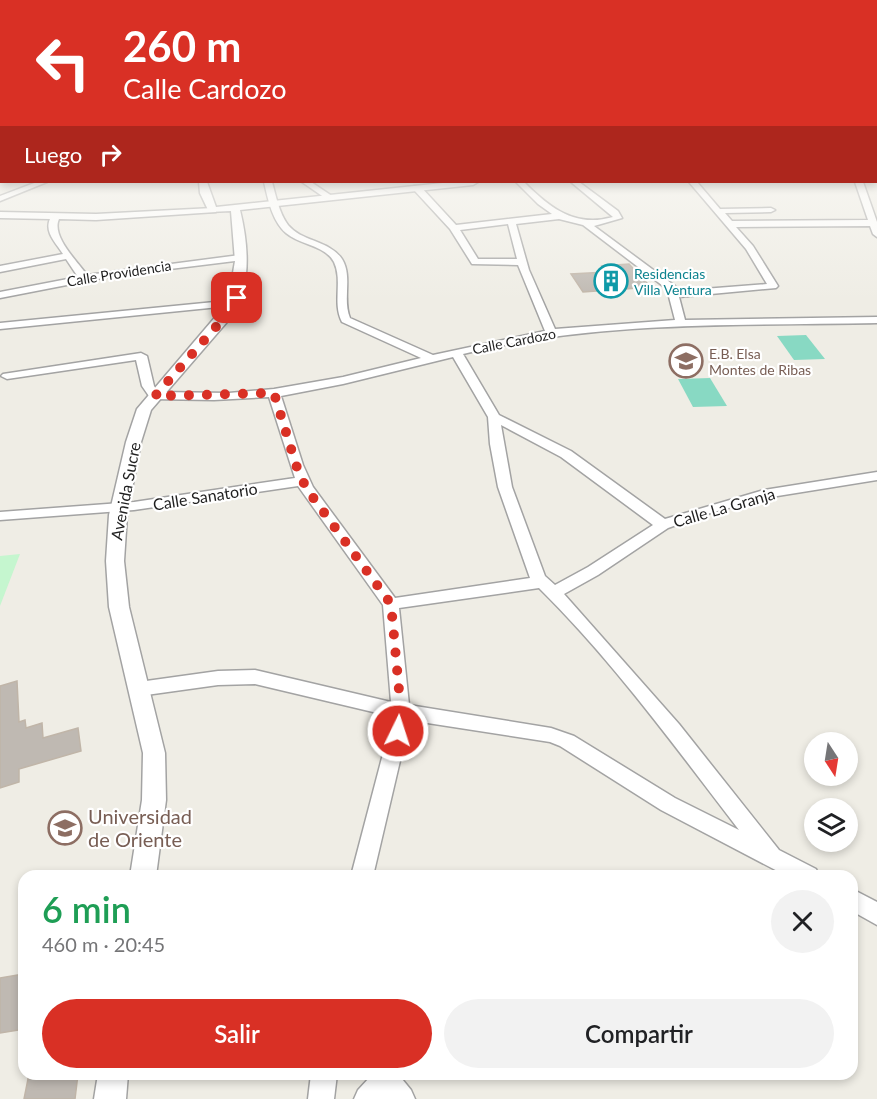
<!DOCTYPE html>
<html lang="es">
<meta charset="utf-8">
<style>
body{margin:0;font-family:Lato,sans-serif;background:#f2f2f2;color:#202124;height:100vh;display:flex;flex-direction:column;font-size:22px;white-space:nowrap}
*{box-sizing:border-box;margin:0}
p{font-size:20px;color:#757577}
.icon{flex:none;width:33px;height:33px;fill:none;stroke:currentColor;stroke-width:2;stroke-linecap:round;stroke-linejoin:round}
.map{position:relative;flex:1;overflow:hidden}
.panel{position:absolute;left:18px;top:870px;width:840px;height:210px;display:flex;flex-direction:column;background:#fff;border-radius:18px;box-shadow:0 3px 9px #0003}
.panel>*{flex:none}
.guide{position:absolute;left:0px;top:0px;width:878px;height:183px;box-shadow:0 3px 9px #0003;background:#d93025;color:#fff;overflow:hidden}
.needle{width:39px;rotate:168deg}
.buttons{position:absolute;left:804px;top:732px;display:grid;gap:12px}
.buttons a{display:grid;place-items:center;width:54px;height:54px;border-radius:50%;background:#fff;box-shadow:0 3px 9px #0003;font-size:30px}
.pin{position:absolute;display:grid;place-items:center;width:51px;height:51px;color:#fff;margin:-26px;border-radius:12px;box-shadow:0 3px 9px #0006}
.me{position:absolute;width:66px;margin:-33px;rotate:4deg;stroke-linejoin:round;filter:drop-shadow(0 0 4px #0008)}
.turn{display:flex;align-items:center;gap:21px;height:126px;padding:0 24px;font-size:27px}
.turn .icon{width:78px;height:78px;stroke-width:2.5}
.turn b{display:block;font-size:42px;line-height:51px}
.then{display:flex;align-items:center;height:57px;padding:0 24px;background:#0003;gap:12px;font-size:22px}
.round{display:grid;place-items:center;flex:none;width:63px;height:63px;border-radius:32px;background:#f2f2f2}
.summary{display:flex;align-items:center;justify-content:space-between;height:102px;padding:0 24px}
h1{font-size:36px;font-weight:600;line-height:45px;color:#1e9e55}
.button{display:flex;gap:12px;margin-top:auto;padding:12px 24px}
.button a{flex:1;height:69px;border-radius:36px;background:#d93025;color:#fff;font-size:24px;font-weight:600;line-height:69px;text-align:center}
.button a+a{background:#f2f2f2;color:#202124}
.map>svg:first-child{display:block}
.park{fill:#c5f6cf}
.pitch{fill:#88d9c3}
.building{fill:#bfb9b2;stroke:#c0b5a8;stroke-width:1.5}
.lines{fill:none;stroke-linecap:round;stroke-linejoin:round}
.minor-casing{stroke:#a3a3a3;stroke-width:3}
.tertiary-casing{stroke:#a3a3a3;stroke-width:3}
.minor{fill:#fff;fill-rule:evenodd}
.tertiary{fill:#fff;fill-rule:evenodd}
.route{stroke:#d93025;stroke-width:10;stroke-dasharray:0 18}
.labels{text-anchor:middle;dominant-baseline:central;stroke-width:4.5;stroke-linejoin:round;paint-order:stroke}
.far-street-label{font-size:14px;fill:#1f1f1f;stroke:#fff}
.far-culture-label{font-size:14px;fill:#0d838f;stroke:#fff;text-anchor:start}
.far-education-label{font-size:14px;fill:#785e54;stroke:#fff;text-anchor:start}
.street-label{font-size:16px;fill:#1f1f1f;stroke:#fff}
.near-education-label{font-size:20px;fill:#785e54;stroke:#fff;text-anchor:start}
</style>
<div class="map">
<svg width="877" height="1099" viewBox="0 0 877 1099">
<rect width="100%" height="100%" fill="#efede5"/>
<!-- park -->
<polygon class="park" points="20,554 0,606 0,556"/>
<!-- pitch -->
<g class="pitch">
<polygon points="806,335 825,359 794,360 777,336"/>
<polygon points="710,378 727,406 693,407 678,379"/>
</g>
<!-- building -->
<g class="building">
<polygon points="629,264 651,287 583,292 571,274 607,272 602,266"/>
<polygon points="17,681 19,722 25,720 26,728 42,723 43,738 78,728 81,751 19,769 19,782 0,788 0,686"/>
<polygon points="24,974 24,1029 0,1033 0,978"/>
<polygon points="29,1074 78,1074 75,1099 24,1099"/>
</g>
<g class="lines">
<defs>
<g id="minor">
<polygon points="0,163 2,163 0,168"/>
<polygon points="37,182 47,182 0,201 0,196"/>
<path d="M264,182H272C276,196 279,213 288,225C302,242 329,240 342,259C353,277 342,299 350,318L433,355L545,331L518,265L472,264L450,229L414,190V186H420L456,225L552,214L538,204L516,182H524C550,208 575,228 613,217L571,182H579L618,211L622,218L594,226L675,286L678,291L767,284L746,249L689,182H697L720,209L771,208L775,210L771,212L725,213L732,221L868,220L855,182H863L877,222V237L873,234L870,226L736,227L753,246L778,286L776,288L679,297L685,320L877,317V323C737,326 600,320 463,354L499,415L571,451L665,519L764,490L877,472V480L765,498L710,513L668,528L598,575L564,594L679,724L779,850L816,869L819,876H787L661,810L560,746L550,742L408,720L407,731L373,876H351L389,731L390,716L255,684L218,685L139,696L133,694L130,689L133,684L139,682L218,671L255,670L391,702L383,605L298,486L134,510L0,520V512L134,502L295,478L269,397L214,400L151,399L142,386L136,360L7,379L1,376L3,374L141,353L147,356L154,386L158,392L229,393L274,389L343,377L421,358L342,322C332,303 343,281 334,262C325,245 300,245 286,233C272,221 268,199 264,182ZM559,219L583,225L667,289L675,320L555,329L529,270L516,224ZM508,224L517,259H478L460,230ZM453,357L488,417L490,444L498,487L530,578L395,598L313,487L303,465L281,396L343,384ZM501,425L561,457L653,525L588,567L555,585L545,576L512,487ZM539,588C613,661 676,748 739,830L675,798L574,736L551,728L409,705L399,608Z"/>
<polygon points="302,182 311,182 335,198 328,200"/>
<path d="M213,208H216V212L96,220L59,219C51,236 77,261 87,275L240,255L243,256V260L113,276L0,298V292L78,277L66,259L0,272V266L63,254C56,243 44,232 50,219L0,218V212L96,214Z"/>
<polygon points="235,300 239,301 239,305 0,329 0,323"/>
<polygon points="852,889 877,902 877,925 852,911"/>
<polygon points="311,1074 337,1074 334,1099 308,1099"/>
<polygon points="369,1074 398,1074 411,1090 415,1099 354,1099 358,1090 370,1077"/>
</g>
<g id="tertiary">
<rect x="876" y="157" width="1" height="6"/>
<path d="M199,182H207L216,207L452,182H478L473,185L240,210C248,243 252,284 233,315L151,410L141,442L127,515L124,561L129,607L165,753L166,800L156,876H130L142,800L143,753L109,607L106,561L109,515L126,442L137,409L228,302L235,261L231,211L209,212L200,193Z"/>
<polygon points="98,1074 128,1074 126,1099 94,1099"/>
</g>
</defs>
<!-- minor casing -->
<use href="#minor" class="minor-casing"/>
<!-- tertiary casing -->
<use href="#tertiary" class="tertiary-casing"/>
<!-- minor -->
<use href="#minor" class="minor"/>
<!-- tertiary -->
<use href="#tertiary" class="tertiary"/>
</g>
<!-- sky -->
<linearGradient id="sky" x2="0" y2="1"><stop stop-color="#8ebce2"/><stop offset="0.49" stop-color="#f8f7f3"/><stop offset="1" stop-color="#f8f7f3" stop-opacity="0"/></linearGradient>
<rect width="877" height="300" fill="url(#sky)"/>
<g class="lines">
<!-- route -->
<polyline class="route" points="237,298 229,312 155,396 274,393 296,465 306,488 391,604 400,701 398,731"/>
</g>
<!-- icons -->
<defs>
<symbol id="building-ring" viewBox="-11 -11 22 22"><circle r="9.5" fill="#fff" stroke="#0f9aa8" stroke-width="1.5"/><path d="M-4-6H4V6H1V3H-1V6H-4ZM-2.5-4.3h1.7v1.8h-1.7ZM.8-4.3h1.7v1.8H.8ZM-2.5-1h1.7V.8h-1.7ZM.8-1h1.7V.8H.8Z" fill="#0f9aa8"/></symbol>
<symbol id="school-ring" viewBox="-11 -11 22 22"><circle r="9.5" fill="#fff" stroke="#8d6e63" stroke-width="1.5"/><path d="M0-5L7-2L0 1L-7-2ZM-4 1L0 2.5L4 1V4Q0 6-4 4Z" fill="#8d6e63"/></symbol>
<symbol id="university-ring" viewBox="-11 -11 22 22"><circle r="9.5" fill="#fff" stroke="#8d6e63" stroke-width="1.5"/><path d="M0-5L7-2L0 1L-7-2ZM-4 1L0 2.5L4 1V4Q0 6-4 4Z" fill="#8d6e63"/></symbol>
</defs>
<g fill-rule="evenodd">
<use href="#building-ring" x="592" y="262" width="38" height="38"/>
<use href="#school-ring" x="667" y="342" width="38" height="38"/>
<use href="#university-ring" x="46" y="809" width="38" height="38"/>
</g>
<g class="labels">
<!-- far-street labels -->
<g class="far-street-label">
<text transform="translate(119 273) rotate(-9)">Calle Providencia</text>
<text transform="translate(514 341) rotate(-11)">Calle Cardozo</text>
</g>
<!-- far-culture labels -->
<g class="far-culture-label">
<text x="634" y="273">Residencias<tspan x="634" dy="16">Villa Ventura</tspan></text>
</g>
<!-- far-education labels -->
<g class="far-education-label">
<text x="709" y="353">E.B. Elsa<tspan x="709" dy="16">Montes de Ribas</tspan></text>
</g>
<!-- street labels -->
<g class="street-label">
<text transform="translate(125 491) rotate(-79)">Avenida Sucre</text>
<text transform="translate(205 496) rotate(-9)">Calle Sanatorio</text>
<text transform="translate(724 507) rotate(-16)">Calle La Granja</text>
</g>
<!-- near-education labels -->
<g class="near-education-label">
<text x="88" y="816">Universidad<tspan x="88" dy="23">de Oriente</tspan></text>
</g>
</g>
</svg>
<div class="buttons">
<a><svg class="needle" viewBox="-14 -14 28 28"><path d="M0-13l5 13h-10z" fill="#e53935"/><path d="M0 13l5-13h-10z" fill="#757577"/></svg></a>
<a><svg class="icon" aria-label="layers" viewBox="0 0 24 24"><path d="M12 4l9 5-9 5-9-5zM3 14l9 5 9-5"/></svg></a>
</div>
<div class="pin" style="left:237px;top:298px;background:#d93025"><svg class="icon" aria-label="arrive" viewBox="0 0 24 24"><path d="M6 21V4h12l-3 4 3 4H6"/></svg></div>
<svg class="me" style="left:398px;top:731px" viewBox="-20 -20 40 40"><circle r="17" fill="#d93025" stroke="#fff" stroke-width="3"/><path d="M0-11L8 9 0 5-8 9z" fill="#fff"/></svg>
<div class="guide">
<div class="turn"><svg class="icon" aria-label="left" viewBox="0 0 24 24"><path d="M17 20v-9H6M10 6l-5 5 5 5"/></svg><div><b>260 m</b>Calle Cardozo</div></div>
<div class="then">Luego<svg class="icon" aria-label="right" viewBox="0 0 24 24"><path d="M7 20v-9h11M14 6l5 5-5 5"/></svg></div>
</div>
<section class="panel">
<div class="summary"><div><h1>6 min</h1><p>460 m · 20:45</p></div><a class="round"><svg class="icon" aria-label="close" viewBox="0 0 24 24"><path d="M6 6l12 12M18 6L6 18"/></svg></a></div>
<div class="button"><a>Salir</a><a>Compartir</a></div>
</section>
</div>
